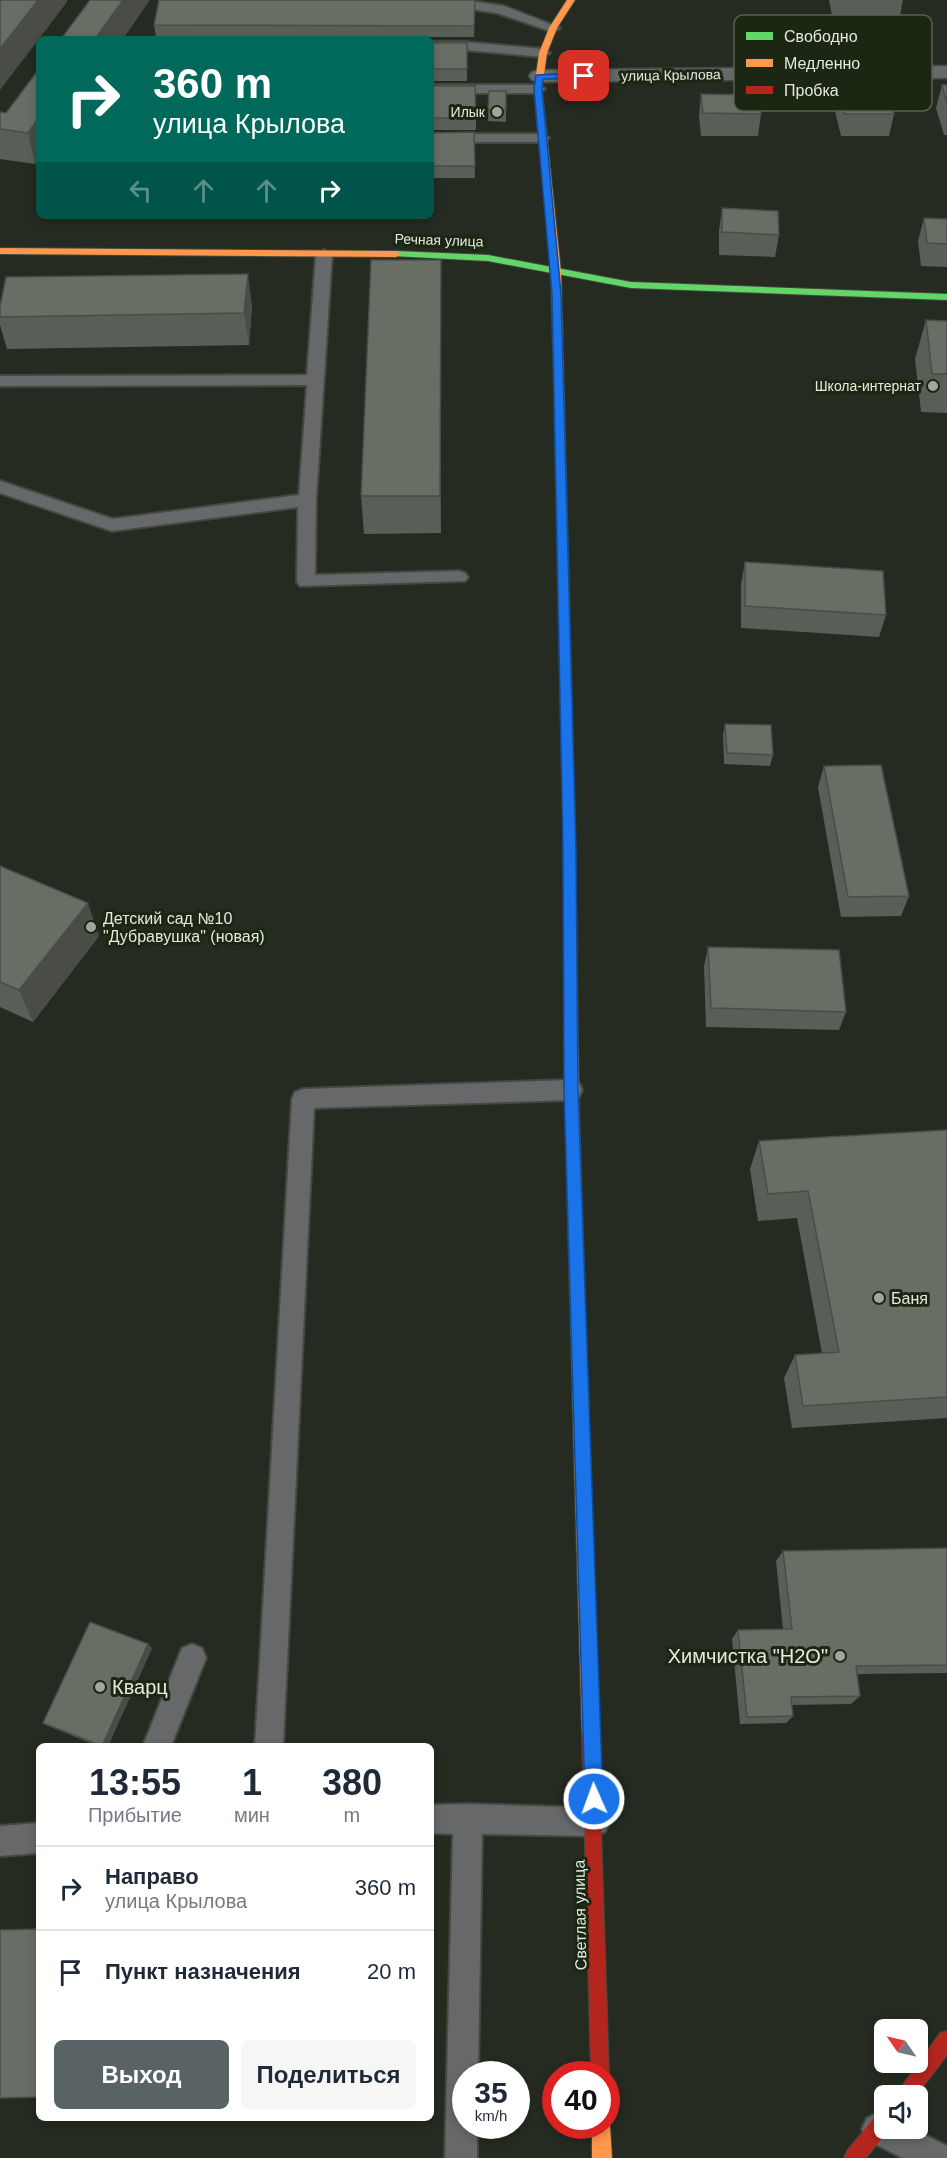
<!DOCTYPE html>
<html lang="ru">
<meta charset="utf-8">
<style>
body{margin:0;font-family:Arial,sans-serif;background:#f6f6f7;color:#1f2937;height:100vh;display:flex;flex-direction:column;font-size:22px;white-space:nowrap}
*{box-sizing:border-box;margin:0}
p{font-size:20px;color:#747a83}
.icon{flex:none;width:33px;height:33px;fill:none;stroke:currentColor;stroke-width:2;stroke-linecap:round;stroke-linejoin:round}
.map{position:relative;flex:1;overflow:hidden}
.sheet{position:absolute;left:36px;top:1743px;width:398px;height:378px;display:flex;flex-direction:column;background:#fff;border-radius:9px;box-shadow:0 3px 9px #0003}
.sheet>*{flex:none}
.top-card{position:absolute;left:36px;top:36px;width:398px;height:183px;border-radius:9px;box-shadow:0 3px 9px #0003;background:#00695c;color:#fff;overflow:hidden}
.needle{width:39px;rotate:304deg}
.tools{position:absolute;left:874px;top:2019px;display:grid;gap:12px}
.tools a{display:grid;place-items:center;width:54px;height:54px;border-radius:9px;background:#fff;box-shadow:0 3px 9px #0003;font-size:30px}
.speed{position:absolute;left:452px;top:2061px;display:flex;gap:12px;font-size:30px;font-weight:700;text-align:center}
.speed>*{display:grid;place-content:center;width:78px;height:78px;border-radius:50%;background:#fff;box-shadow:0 3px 9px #0003;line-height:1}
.speed small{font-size:15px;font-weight:400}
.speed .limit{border:9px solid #d22;background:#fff;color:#111}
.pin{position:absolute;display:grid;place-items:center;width:51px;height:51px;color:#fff;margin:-26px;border-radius:12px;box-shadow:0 3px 9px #0006}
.me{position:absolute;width:66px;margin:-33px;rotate:358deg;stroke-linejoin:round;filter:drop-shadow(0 0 4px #0008)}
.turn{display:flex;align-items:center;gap:21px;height:126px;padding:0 18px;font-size:27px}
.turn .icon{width:78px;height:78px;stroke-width:2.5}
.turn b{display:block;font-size:42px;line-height:51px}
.lanes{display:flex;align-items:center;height:57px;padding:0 18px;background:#0003;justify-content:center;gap:30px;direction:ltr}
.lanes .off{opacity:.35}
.eta{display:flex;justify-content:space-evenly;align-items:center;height:102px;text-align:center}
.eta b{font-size:36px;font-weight:800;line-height:42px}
.cta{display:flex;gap:12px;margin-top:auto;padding:12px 18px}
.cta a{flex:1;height:69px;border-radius:9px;background:#596264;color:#fff;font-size:24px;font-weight:800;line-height:69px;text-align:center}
.cta a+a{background:#f6f6f7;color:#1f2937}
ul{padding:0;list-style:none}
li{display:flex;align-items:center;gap:18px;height:84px;padding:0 18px;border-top:2px solid #e0e1e3}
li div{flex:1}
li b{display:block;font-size:22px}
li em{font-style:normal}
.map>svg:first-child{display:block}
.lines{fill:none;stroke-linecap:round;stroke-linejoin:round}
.lane-casing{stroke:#434940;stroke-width:4}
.street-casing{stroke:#434940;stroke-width:3}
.fast-casing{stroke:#434940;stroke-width:2}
.slow-casing{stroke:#434940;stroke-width:2}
.jam-casing{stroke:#434940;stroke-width:2}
.lane{fill:#66686a;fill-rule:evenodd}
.street{fill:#66686a;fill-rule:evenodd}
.fast{fill:#63d668;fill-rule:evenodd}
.slow{fill:#ff974d;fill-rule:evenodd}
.jam{fill:#b3261e;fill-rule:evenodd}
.wall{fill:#595f56}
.shaded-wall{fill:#494d46}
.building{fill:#686e64;stroke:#494d46;stroke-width:1.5}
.route{fill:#1a73e8;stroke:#114b97;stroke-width:1.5}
.poi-dot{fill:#a0a79c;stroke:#1b2613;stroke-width:2}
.labels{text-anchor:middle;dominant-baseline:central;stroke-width:6;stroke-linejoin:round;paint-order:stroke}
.far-street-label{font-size:14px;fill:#e2eade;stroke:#1b2613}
.far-poi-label{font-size:14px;fill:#e2eade;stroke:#1b2613;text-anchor:end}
.poi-label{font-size:16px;fill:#e2eade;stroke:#1b2613;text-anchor:start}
.street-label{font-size:16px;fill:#e2eade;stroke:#1b2613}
.near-poi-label{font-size:20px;fill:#e2eade;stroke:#1b2613;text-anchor:end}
.key{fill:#1b2613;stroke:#576150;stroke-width:1.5}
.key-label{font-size:16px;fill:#e2eade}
</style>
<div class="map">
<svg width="947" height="2158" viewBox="0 0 947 2158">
<rect width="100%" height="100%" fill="#252b21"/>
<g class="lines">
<defs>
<g id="lane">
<polygon points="464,0 504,6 560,28 553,32 497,13 444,5 437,1"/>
<polygon points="430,42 465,42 543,49 550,53 543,57 465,50 430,50"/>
<polygon points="430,85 538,85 545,89 538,93 430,93"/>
<polygon points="430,134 542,134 549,138 542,142 430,142"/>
<polygon points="324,250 332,255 316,500 315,575 459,571 465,573 468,577 465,581 300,586 297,582 298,507 112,531 0,493 0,481 113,519 299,495 307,385 0,386 0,376 307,375 316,255"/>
<polygon points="571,1080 579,1083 582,1090 579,1097 571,1100 314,1108 283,1746 255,1746 292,1099 295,1092 303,1089"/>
<polygon points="192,1644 202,1648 206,1658 171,1746 143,1746 182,1648"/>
<polygon points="468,1804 595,1808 605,1812 609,1822 605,1832 595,1836 482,1834 478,2074 465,2074 465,2126 477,2126 477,2158 445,2158 453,1834 430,1833 430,1805"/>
<polygon points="39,1823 39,1853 0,1856 0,1826"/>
<polygon points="878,2113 885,2116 885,2128 911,2128 947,2146 947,2158 903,2158 867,2140 862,2129 867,2118"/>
</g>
<polygon id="street" points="947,66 947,78 539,82 532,80 529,76 532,72 539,70"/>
<g id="fast">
<polygon points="396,251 488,255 631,282 947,294 947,300 631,288 488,261 393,256 391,254"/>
<polygon points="559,389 564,392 575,824 569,829 563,824 554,392"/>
<polygon points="572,1103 577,1105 579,1109 590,1453 587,1458 582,1461 577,1458 574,1453 565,1109 567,1105"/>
</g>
<g id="slow">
<polygon points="567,0 575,0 557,28 547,53 542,89 561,272 564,392 559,395 554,392 551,272 534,89 539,53 549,28"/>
<polygon points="0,248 396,251 401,254 396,257 0,254"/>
<polygon points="569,819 575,824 579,1109 577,1113 572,1115 567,1113 565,1109 563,824"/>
<polygon points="582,1445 587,1448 590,1453 598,1733 596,1739 590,1741 584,1739 582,1733 574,1453 577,1448"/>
<polygon points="606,2119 610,2126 612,2158 592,2158 592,2126 606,2126"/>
</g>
<g id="jam">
<polygon points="590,1725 596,1727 598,1733 609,2074 606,2081 606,2074 591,2074 582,1733 584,1727"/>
<polygon points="947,2031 947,2055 916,2096 895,2096 940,2033"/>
<polygon points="885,2111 885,2128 890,2128 866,2158 844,2158 847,2151 878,2113"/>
</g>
</defs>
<!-- lane casing -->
<use href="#lane" class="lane-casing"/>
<!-- street casing -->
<use href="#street" class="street-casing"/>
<!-- fast casing -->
<use href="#fast" class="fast-casing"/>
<!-- slow casing -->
<use href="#slow" class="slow-casing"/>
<!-- jam casing -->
<use href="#jam" class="jam-casing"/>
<!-- lane -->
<use href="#lane" class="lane"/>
<!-- street -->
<use href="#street" class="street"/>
<!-- fast -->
<use href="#fast" class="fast"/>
<!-- slow -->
<use href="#slow" class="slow"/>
<!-- jam -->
<use href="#jam" class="jam"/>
</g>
<!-- wall -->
<g class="wall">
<polygon points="475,0 474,37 156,37 154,25"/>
<polygon points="829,0 903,0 900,15 832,15"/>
<rect x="430" y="43" width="37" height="38"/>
<polygon points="39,69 35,164 0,159 0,112 6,113"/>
<polygon points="942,85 947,85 947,135 944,135 936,108"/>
<polygon points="430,86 476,118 476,130 430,130"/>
<polygon points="840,89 894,114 889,136 841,136 835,111"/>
<polygon points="489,91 506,91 506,122 488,121"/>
<polygon points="701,94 761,114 758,136 701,136 699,117"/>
<polygon points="474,132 475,178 430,178 430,133"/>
<polygon points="722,208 779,235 775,257 719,255 719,231"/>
<polygon points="924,218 947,219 947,267 921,266 918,241"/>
<polygon points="441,260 441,533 364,534 361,496"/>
<polygon points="0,306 252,306 249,345 7,349 0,325"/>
<polygon points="926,320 947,321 947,413 921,412 915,359"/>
<polygon points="745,562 886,615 879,637 741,628 741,584"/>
<polygon points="725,724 773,755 770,766 724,764 723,735"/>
<polygon points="824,766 909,896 901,916 841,917 818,787"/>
<polygon points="0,866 99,936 33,1022 0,1007"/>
<polygon points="708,947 846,1012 839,1030 706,1027 704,966"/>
<polygon points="947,1130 947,1418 792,1428 784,1378 795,1355 822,1353 797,1218 758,1221 750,1169 759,1141"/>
<polygon points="947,1548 947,1673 857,1674 860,1696 851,1704 792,1705 793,1716 786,1723 740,1724 732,1639 738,1630 783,1629 776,1561 783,1551"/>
<polygon points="152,1648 108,1746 98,1746 48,1726 43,1723"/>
</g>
<!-- shaded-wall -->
<g class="shaded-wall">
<polygon points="38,0 67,0 67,2 0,90 0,49"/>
<polygon points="123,0 150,0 123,39 95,39"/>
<polygon points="39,117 39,159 35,164 28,133"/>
<polygon points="441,260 441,533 440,496"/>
<polygon points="248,274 252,306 249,345 244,313"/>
<polygon points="88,903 99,936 33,1022 19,990"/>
<polygon points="148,1644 152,1648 108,1746 102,1746"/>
</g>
<!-- building -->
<g class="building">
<polygon points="0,0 38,0 0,49"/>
<polygon points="90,0 123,0 95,39 61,39"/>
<polygon points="159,0 475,0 474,26 154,25"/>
<rect x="430" y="43" width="37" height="26"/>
<polygon points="39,69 39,117 28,133 0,129 0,112 6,113"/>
<polygon points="942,85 947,85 947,104"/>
<polygon points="430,86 475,86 476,118 430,118"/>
<polygon points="840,89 887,89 894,114 845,114"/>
<polygon points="489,91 506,91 506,110 488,110"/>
<polygon points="701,94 759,95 761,114 703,113"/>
<polygon points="474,132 475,166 430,166 430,133"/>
<polygon points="722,208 778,211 779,235 722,232"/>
<polygon points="924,218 947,219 947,244 927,243"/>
<polygon points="371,260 441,260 440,496 361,496"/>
<polygon points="248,274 244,313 0,317 0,306 6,277"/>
<polygon points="926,320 947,321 947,374 932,374"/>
<polygon points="745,562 883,571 886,615 745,606"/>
<polygon points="725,724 771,725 773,755 727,753"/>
<polygon points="881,765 909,896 848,897 824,766"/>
<polygon points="0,866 88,903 19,990 0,982"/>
<polygon points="708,947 839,950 846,1012 711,1008"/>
<polygon points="947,1130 947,1397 803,1406 795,1355 839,1352 808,1191 768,1194 759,1141"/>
<polygon points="947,1548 947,1665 856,1666 860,1696 791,1697 793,1716 747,1717 738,1630 792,1629 783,1551"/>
<polygon points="90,1622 148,1644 102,1746 43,1723"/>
<polygon points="39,1929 39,2097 0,2098 0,1930"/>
</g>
<!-- route -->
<polygon class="route" points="584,73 587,78 543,79 542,89 561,294 576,849 578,1090 603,1799 600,1805 594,1808 588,1805 585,1799 564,1090 563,849 552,294 534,89 536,75"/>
<!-- markers -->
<g class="poi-dot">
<circle cx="497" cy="112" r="6"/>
<circle cx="933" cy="386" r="6"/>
<circle cx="91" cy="927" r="6"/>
<circle cx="879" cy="1298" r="6"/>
<circle cx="840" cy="1656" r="6"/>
<circle cx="100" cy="1687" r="6"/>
</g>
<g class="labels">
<!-- far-street labels -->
<g class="far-street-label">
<text transform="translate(671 75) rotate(-1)">улица Крылова</text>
<text transform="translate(439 240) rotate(2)">Речная улица</text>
</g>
<!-- far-poi labels -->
<g class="far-poi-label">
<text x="485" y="112">Илык</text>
<text x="921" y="386">Школа-интернат</text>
</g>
<!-- poi labels -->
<g class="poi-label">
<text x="103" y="918">Детский сад №10<tspan x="103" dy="18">"Дубравушка" (новая)</tspan></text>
<text x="891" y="1298">Баня</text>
</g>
<!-- street labels -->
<g class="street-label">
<text transform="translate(580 1915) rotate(-91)">Светлая улица</text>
</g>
<!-- near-poi labels -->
<g class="near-poi-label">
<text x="828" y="1656">Химчистка "H2O"</text>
<text x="112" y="1687" text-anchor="start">Кварц</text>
</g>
</g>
<!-- legend -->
<rect x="734" y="15" width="198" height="96" rx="9" class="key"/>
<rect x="746" y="32" width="27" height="8" fill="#63d668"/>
<rect x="746" y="59" width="27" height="8" fill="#ff974d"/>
<rect x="746" y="86" width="27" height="8" fill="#b3261e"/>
<g class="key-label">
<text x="784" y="42">Свободно</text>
<text x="784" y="69">Медленно</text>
<text x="784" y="96">Пробка</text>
</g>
</svg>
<div class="tools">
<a><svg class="needle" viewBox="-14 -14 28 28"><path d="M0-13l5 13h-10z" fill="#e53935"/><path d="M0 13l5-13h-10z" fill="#747a83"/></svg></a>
<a><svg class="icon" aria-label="sound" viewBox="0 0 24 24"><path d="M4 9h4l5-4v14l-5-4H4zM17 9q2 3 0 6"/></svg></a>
</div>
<div class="speed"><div>35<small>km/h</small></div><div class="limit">40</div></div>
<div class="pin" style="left:584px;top:76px;background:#d93025"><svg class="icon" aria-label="arrive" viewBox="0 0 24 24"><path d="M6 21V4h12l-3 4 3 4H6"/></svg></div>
<svg class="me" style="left:594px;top:1799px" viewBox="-20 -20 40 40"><circle r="17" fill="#1a73e8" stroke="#fff" stroke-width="3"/><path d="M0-11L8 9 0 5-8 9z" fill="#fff"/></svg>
<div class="top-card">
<div class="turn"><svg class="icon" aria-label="right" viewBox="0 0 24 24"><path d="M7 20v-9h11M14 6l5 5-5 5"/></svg><div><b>360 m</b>улица Крылова</div></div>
<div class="lanes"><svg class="icon off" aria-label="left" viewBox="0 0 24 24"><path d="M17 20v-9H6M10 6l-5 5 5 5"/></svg><svg class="icon off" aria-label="ahead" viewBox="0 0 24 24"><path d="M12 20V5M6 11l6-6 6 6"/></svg><svg class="icon off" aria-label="ahead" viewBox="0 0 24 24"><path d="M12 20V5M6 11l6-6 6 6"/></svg><svg class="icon" aria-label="right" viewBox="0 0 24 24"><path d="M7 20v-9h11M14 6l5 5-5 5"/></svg></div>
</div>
<section class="sheet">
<div class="eta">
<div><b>13:55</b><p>Прибытие</p></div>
<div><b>1</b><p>мин</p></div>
<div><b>380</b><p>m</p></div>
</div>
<ul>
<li><svg class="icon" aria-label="right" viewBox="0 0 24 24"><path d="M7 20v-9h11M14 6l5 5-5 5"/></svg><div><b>Направо</b><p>улица Крылова</p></div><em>360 m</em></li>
<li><svg class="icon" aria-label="arrive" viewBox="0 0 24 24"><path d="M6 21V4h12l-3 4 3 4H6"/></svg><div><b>Пункт назначения</b></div><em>20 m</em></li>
</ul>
<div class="cta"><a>Выход</a><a>Поделиться</a></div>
</section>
</div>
